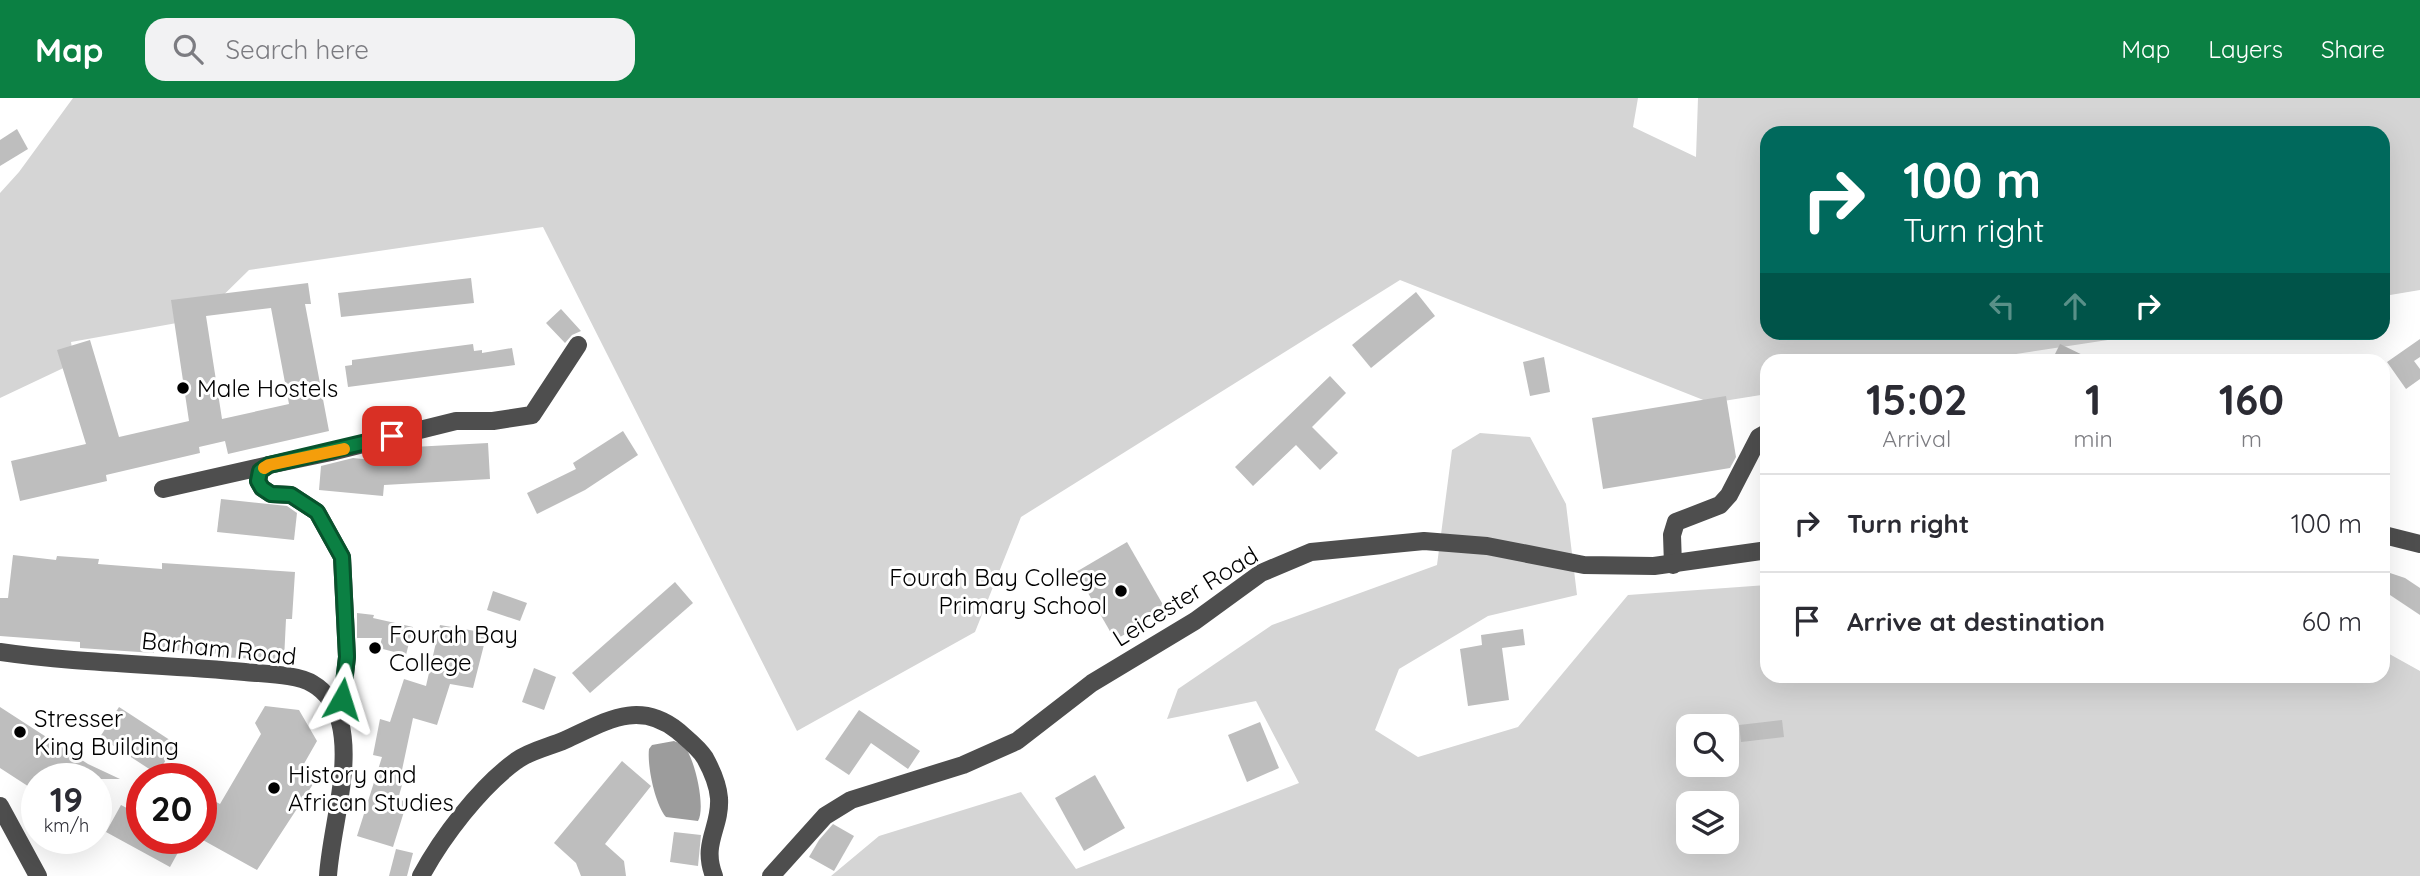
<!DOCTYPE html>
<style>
body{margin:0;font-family:Quicksand,sans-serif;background:#f2f2f3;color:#2b2b33;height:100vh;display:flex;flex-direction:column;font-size:26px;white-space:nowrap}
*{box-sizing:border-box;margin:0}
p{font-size:23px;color:#7c7c81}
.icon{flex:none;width:38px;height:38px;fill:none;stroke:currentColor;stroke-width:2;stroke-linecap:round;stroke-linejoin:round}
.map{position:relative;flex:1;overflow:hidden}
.details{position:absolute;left:1760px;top:256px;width:630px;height:329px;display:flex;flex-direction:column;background:#fff;border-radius:21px;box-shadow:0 7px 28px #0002}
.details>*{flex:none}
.top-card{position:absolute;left:1760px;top:28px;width:630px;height:214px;border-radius:21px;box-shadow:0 7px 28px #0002;background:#00695c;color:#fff;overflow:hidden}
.controls{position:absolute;left:1676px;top:616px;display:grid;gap:14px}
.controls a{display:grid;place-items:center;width:63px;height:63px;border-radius:14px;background:#fff;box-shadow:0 7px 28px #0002;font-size:35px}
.speed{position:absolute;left:21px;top:665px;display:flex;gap:14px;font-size:35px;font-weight:700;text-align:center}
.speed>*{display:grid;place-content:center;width:91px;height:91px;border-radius:50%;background:#fff;box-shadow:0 7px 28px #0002;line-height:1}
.speed small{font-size:18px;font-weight:400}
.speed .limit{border:10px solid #d22;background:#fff;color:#111}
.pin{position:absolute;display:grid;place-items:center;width:60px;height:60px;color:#fff;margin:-30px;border-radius:14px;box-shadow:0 4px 10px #0006}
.me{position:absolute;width:77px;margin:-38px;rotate:6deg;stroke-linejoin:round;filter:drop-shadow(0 0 5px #0008)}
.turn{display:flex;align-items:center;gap:24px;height:147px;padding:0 28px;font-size:32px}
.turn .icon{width:91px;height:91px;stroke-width:2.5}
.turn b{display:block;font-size:49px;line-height:60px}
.lanes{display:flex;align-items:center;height:66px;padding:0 28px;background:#0003;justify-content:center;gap:35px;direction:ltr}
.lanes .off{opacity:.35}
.eta{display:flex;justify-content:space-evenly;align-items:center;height:119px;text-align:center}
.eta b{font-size:42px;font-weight:700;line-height:49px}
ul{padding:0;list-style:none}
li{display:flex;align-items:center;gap:21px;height:98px;padding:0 28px;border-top:2px solid #e1e1e2}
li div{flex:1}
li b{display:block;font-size:26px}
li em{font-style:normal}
header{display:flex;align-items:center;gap:42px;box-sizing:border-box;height:98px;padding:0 35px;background:#0b8043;color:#fff}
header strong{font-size:33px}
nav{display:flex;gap:38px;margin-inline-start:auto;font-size:24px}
.search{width:490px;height:63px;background:#f2f2f3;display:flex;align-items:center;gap:18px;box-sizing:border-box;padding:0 24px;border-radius:21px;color:#7c7c81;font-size:26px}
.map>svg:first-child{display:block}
.green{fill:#d5d5d5;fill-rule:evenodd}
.water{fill:#9c9c9c}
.building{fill:#bebebe;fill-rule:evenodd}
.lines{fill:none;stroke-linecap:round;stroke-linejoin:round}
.minor{stroke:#4e4e4e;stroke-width:18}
.route-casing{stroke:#07532c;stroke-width:18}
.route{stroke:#0b8043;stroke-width:12}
.slow{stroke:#f59e0b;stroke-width:12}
.poi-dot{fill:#000;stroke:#fff;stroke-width:2.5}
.labels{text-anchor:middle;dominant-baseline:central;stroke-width:6;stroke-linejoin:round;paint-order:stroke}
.poi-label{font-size:24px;fill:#000;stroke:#fff;text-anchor:start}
.street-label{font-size:24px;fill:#000;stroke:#fff}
</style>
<header>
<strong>Map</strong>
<div class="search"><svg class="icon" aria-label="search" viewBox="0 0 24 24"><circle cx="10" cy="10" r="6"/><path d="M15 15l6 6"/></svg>Search here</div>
<nav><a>Map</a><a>Layers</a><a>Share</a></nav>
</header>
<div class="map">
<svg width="2420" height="778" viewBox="0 0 2420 778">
<rect width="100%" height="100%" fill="#fff"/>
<!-- green -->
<g class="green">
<polygon points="73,0 1638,0 1633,29 1696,59 1698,0 2420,0 2420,192 2384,198 2384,35 1768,35 1768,234 2154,235 1977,262 1768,262 1767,296 1711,305 1400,182 1021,419 975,534 797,633 543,129 249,172 199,221 71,244 74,265 0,300 0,95 19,74"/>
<path d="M1480,335L1530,339L1566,406L1577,497L1488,518L1399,571L1375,632L1418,659L1518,629L1628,497L1767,487L1768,578H2384V553L2420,573V778H831L879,738L1021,694L1076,771L1299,685L1256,603L1167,621L1178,591L1272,527L1437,467L1452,352ZM1689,628H1727V667H1689ZM1689,705H1727V744H1689Z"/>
</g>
<!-- water -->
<path class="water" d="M674,643C679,645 680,645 684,648C695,660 706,710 698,723L666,719C655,706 647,668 649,651L652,647Z"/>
<!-- building -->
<g class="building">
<polygon points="17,31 28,51 0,68 0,42"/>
<polygon points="471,180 474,205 341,219 338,195"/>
<path d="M308,185L311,206H305L329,333L228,356L225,343L199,349L200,355L106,377L107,383L20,403L11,363L86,346L57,252L90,242L119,339L189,323L171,202ZM271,210L289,306L222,321L206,218Z"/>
<polygon points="1416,194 1435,218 1371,270 1352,247"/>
<polygon points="561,211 581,233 572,237 565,245 546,225"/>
<polygon points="2420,241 2420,259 2414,263 2420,271 2420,281 2406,291 2387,264"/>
<polygon points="473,246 474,253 482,252 482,255 512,250 515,267 348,289 345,268 352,267 352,262"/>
<polygon points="2060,246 2093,262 2052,262"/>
<polygon points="1544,259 1550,294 1530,298 1523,264"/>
<polygon points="1330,278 1346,295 1312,329 1338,355 1320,372 1296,347 1253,388 1235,369"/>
<polygon points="1726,298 1736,359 1730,370 1603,391 1592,320"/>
<polygon points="623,333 638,357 585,392 537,416 527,395 576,371 573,365"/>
<polygon points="488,345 490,381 384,387 383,398 319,392 321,368 353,360 392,364 392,351 394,350"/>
<polygon points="221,401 287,408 297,415 294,442 217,434"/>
<polygon points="1127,444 1166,512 1115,542 1076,474"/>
<polygon points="13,457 56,462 57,458 99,461 98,466 162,471 162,465 295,474 292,521 286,521 284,562 219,559 219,556 154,550 154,555 80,550 80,544 0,538 0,500 8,500"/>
<polygon points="2384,473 2405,480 2420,490 2420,517 2384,493"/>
<polygon points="675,484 693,505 590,595 572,575"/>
<polygon points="493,493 527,505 520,523 487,512"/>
<polygon points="357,515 374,517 373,520 413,529 406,557 379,550 382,540 357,540"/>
<polygon points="440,527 487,535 473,590 450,586 437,627 413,620 402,672 406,673 398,701 407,704 393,749 357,738 382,659 373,657 380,621 390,624 404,581 426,588"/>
<polygon points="1523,531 1525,547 1502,550 1509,602 1468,608 1460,551 1482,547 1481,537"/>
<polygon points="534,570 556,579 544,612 522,604"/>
<polygon points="265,608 299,612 317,643 301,671 317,680 257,772 201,741 201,696 220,706 261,636 255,625"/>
<polygon points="0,609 88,666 120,681 37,681 37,694 0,670"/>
<polygon points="119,609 176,646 157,676 100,639"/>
<polygon points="859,612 920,653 908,671 871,645 849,677 825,661"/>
<polygon points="1782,622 1784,639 1741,644 1739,627"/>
<polygon points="1260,624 1279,670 1247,684 1228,637"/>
<polygon points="622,663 651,688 605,746 624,763 626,778 581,778 576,765 554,745"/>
<polygon points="1095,677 1125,730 1084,753 1055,700"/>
<polygon points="121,707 142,718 142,740 186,740 170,769 106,734"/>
<polygon points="833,726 854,738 834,773 809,759 819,742"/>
<polygon points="674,734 701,737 698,768 670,764"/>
<polygon points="396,751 413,755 407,778 389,778"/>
</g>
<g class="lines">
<!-- minor -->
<g class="minor">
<polyline points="163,391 269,367"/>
<polyline points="2384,437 2420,446"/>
<polyline points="1673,467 1672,437 1676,424 1720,407 1729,397 1759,339 1768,334"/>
<path d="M0,554C81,566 164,566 245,574C264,576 298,576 313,586C327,594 336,609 340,624C352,670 331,731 328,778"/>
<polyline points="340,623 347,559 342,459 317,414 291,397 271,396 262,390 258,383 260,373 269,367 331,354 456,323 493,323 532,317 578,247"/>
<polyline points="0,708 38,778"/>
<path d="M421,778C442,739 480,689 516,663C529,653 549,649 565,642C605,624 638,601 678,633C687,641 699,650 705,660C711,671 718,687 719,700C721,730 701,745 714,778"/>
<polyline points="771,778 825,718 851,702 963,667 1017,643 1092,585 1195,523 1261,475 1311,454 1424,443 1487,448 1584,467 1654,468 1768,452"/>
</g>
</g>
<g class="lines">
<defs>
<polyline id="route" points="342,601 347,559 342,459 317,414 291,397 271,396 262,390 258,383 260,373 269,367 392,338"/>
</defs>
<!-- route casing -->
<use href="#route" class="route-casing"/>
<!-- route -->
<use href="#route" class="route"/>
<!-- slow -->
<polyline class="slow" points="264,370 269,367 344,351"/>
</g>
<!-- markers -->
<g class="poi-dot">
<circle cx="183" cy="290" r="7"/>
<circle cx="1121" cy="493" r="7"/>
<circle cx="375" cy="550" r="7"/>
<circle cx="20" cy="634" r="7"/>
<circle cx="274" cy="690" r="7"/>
</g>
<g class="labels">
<!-- poi labels -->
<g class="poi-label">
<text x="197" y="290">Male Hostels</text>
<text x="1107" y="479" text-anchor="end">Fourah Bay College<tspan x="1107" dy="28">Primary School</tspan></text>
<text x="389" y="536">Fourah Bay<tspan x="389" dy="28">College</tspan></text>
<text x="34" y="620">Stresser<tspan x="34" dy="28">King Building</tspan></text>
<text x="288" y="676">History and<tspan x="288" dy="28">African Studies</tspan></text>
</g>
<!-- street labels -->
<g class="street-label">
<text transform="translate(1185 498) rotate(-32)">Leicester Road</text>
<text transform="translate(219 550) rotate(6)">Barham Road</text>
</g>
</g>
</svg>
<div class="controls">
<a><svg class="icon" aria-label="search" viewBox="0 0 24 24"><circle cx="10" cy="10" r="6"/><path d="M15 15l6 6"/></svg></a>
<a><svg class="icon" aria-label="layers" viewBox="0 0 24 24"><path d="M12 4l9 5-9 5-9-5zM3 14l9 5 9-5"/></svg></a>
</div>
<div class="speed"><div>19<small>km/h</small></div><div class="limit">20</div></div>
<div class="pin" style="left:392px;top:338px;background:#d93025"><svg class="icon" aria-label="arrive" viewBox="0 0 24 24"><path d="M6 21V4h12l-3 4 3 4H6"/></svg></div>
<svg class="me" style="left:342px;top:601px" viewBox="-20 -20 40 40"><path d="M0-17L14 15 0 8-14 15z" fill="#0b8043" stroke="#fff" stroke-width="4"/></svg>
<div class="top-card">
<div class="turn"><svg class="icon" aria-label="right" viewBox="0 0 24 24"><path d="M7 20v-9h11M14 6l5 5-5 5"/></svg><div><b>100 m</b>Turn right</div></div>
<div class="lanes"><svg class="icon off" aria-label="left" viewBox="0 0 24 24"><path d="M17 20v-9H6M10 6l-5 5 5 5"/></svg><svg class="icon off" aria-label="ahead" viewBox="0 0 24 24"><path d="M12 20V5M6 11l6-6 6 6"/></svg><svg class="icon" aria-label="right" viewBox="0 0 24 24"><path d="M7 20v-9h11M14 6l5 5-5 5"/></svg></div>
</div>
<section class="details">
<div class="eta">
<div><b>15:02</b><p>Arrival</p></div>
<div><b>1</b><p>min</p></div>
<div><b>160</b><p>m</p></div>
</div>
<ul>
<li><svg class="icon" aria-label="right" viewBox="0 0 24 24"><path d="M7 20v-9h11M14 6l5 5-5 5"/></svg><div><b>Turn right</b></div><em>100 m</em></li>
<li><svg class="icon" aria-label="arrive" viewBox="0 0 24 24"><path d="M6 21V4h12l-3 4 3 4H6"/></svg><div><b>Arrive at destination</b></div><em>60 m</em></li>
</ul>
</section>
</div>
